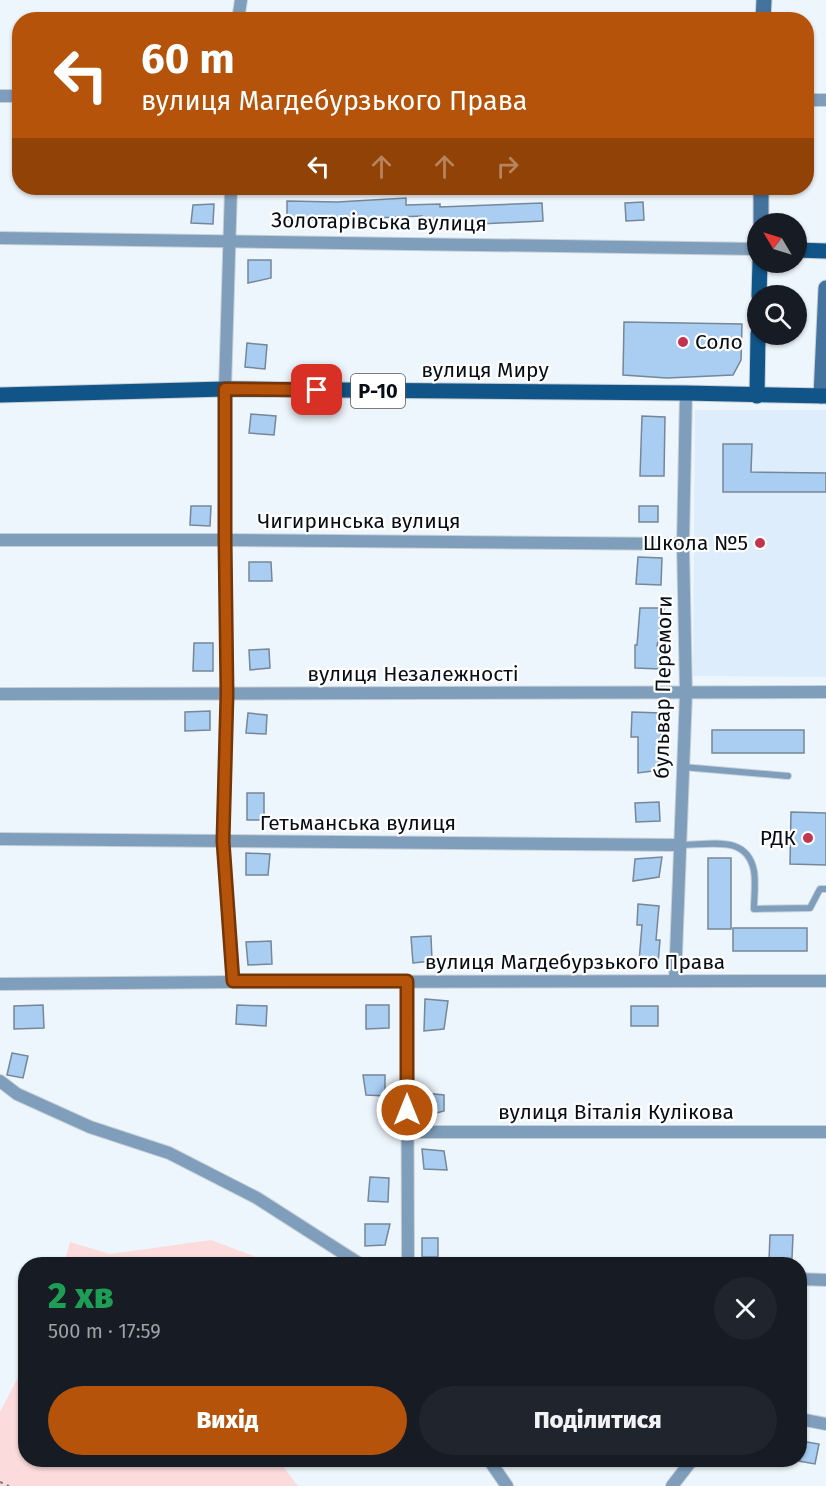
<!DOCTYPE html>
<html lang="uk">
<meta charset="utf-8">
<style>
body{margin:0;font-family:"Fira Sans",sans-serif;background:#20242c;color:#f1f3f6;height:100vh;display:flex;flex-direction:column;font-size:22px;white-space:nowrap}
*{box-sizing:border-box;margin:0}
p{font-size:20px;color:#9ea1a6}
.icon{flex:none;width:33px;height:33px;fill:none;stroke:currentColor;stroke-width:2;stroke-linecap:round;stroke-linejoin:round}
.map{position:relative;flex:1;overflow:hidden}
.sheet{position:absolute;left:18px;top:1257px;width:789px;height:210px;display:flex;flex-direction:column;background:#171b24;border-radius:24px;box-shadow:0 2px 4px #0004}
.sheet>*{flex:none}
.top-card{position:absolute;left:12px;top:12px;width:802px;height:183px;border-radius:24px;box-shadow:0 2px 4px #0004;background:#b45309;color:#fff;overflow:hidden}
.needle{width:39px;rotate:308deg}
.controls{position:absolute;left:747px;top:213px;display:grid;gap:12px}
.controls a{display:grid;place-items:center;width:60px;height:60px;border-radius:50%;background:#171b24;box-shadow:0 2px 4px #0004;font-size:30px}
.pin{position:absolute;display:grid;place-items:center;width:51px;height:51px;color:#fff;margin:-26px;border-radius:12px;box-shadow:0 3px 9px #0006}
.me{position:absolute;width:66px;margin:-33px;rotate:0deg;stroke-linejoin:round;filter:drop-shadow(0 0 4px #0008)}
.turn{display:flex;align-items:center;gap:21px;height:126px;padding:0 30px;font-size:27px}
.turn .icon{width:78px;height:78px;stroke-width:2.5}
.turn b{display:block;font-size:42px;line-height:51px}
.lanes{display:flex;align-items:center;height:57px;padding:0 30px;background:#0003;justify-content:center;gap:30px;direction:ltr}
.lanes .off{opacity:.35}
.round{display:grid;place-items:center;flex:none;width:63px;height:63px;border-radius:32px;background:#20242c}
.head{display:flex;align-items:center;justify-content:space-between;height:102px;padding:0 30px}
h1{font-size:36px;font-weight:800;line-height:45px;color:#1e9e55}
.button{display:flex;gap:12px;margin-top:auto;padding:12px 30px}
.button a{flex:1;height:69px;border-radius:36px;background:#b45309;color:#fff;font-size:24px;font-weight:800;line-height:69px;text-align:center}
.button a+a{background:#20242c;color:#f1f3f6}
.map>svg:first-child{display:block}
.built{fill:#deedfc}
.green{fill:#fcdbdc}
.building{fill:#a9cef2;stroke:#758798;stroke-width:1.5}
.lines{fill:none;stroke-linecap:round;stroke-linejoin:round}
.service-casing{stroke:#c9d1d8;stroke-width:8}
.minor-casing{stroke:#c9d1d8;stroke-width:14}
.secondary-casing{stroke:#c9d1d8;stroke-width:17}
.primary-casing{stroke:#c9d1d8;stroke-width:17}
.path{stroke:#777e85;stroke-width:2;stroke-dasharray:3 4.5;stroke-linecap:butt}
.service{stroke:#7f9ebb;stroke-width:6}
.minor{stroke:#7f9ebb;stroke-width:12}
.secondary{stroke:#44739d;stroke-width:15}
.primary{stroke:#115487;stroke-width:15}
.route-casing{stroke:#753606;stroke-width:15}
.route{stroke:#b45309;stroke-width:10}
.poi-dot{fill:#c43450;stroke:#fff;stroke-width:2}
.labels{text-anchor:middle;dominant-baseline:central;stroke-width:4.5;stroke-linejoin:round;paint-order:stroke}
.shield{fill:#fff;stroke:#51565a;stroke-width:1.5}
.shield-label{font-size:20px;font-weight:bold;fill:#070d14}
.street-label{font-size:21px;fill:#070d14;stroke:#fff}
.poi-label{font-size:21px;fill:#070d14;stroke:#fff;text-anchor:end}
</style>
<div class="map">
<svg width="826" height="1486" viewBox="0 0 826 1486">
<rect width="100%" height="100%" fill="#eef6fd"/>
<!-- built -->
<polygon class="built" points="695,410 826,410 826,677 693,676"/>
<!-- green -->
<g class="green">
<polygon points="211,1240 275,1264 64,1264 70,1242 110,1254"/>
<polygon points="25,1364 26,1460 278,1460 298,1486 0,1486 0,1412"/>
</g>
<!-- building -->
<g class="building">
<polygon points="406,198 406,205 440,204 440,207 542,203 543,221 460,225 460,222 423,223 422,216 375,218 375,220 287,220 287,201 337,202"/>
<polygon points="643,202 644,220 626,221 625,203"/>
<polygon points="214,204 213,224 191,223 193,205"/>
<polygon points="248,260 271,260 271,278 248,283"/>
<polygon points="624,322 742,324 741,360 733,375 667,378 623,375"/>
<polygon points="247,343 267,345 265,369 245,367"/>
<polygon points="251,414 276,416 274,435 249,433"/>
<polygon points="642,416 665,417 664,476 640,476"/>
<polygon points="723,444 752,444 751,472 826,473 826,492 723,492"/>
<polygon points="191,506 211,506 210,526 190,525"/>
<rect x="639" y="506" width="19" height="16"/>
<polygon points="638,557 662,558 661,585 636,584"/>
<polygon points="249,562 271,562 272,581 249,581"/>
<polygon points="640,608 664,608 657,646 660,646 660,669 635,668 635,645 637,645"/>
<polygon points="194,643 213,643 213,671 193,671"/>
<polygon points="269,649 270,668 250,670 249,650"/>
<polygon points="210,711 210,730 185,731 185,712"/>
<polygon points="632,712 661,713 660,770 638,773 638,737 631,737"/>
<polygon points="248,713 267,715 266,734 246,733"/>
<rect x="712" y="730" width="92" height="23"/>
<rect x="247" y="793" width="17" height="27"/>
<polygon points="659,802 660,821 636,822 635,803"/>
<polygon points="791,812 826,813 826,865 790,864"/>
<polygon points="246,853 270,854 268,875 246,875"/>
<polygon points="662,857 659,877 633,881 635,859"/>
<rect x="708" y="858" width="23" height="71"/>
<polygon points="638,904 659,906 656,940 660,940 658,963 639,962 642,925 637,925"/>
<rect x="733" y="928" width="74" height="23"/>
<polygon points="431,936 432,961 413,963 411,937"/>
<polygon points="271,941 272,964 248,965 246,942"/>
<polygon points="425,999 448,1001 444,1029 424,1031"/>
<polygon points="43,1005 44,1028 14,1029 14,1006"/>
<polygon points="237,1005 267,1006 266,1026 236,1024"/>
<polygon points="366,1005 389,1005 389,1028 366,1029"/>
<rect x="631" y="1006" width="27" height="20"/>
<polygon points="12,1053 28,1056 23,1078 7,1075"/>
<polygon points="363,1075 385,1075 385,1096 366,1095"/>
<polygon points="423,1093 444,1095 444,1111 425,1116"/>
<polygon points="422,1149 444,1151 447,1170 424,1169"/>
<polygon points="370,1177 389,1178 388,1202 368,1201"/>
<polygon points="365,1224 390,1224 385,1245 365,1246"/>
<polygon points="770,1235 793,1235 792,1258 769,1260"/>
<rect x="422" y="1238" width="16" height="19"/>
<polygon points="801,1441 819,1444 815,1464 798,1461 800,1460"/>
</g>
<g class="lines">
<defs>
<g id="service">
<polyline points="683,767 788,776"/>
<path d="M680,845C710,845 747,834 754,871C756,883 754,897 754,909L810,908L820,889H826"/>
</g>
<g id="minor">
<polyline points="238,20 241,0"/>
<polyline points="0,96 20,96"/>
<polyline points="807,100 826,100"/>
<polyline points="231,188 225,389 225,540 227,694 223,841 233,982"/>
<polyline points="0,238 758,249"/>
<polyline points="0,540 225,540 683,544"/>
<polyline points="0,694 826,692"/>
<polyline points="0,839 680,845"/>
<polyline points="407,981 408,1264"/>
<polyline points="675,981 686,693 683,544 686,393"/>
<polyline points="0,984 233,982 826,981"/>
<polyline points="0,1081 17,1094 90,1127 169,1153 257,1198 360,1264"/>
<polyline points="407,1132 826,1132"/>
<polyline points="800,1279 826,1280"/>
<polyline points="800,1419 826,1424"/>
<polyline points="489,1460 507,1486"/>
<polyline points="672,1486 692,1460"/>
</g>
<g id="secondary">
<polyline points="763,20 764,0"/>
<polyline points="761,224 761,188"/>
<polyline points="821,396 826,288"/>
</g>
<g id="primary">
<polyline points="796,250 826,251"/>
<polyline points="759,296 760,262"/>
<polyline points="0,395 225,389 686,393 826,396"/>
<polyline points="757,396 758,334"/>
</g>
</defs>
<!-- service casing -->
<use href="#service" class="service-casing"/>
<!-- minor casing -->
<use href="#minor" class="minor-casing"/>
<!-- secondary casing -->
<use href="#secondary" class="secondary-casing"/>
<!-- primary casing -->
<use href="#primary" class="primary-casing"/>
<!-- path -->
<polyline class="path" points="0,1482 9,1486"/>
<!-- service -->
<use href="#service" class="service"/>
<!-- minor -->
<use href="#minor" class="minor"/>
<!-- secondary -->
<use href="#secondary" class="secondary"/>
<!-- primary -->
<use href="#primary" class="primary"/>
</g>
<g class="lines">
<defs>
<polyline id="route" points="317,390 225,389 225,540 227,694 223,841 233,981 407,981 407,1110"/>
</defs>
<!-- route casing -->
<use href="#route" class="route-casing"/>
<!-- route -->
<use href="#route" class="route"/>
</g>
<!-- markers -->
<g class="poi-dot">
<circle cx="683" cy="342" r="6"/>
<circle cx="760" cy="543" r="6"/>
<circle cx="808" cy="838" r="6"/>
</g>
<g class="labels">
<!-- shield labels -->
<rect class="shield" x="351" y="374" width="54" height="34" rx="4.5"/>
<g class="shield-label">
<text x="378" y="391">Р-10</text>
</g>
<!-- street labels -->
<g class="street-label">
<text transform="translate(379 222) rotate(1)">Золотарівська вулиця</text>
<text x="485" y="370">вулиця Миру</text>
<text x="359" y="521">Чигиринська вулиця</text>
<text x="413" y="674">вулиця Незалежності</text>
<text transform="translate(663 687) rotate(-89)">бульвар Перемоги</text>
<text x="358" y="823">Гетьманська вулиця</text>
<text x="575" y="962">вулиця Магдебурзького Права</text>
<text x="616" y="1112">вулиця Віталія Кулікова</text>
</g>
<!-- poi labels -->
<g class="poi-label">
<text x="695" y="342" text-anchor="start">Соло</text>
<text x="748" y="543">Школа №5</text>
<text x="796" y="838">РДК</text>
</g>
</g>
</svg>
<div class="controls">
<a><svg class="needle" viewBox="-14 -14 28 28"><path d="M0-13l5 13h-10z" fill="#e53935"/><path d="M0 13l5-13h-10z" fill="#9ea1a6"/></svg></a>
<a><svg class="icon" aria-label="search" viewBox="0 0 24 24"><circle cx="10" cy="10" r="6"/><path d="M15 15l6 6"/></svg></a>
</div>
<div class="pin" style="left:317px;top:390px;background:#d93025"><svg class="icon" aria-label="arrive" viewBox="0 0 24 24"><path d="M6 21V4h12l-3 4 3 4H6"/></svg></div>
<svg class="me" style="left:407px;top:1110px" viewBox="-20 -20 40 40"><circle r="17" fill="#b45309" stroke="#fff" stroke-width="3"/><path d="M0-11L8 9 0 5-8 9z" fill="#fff"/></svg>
<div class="top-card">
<div class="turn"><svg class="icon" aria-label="left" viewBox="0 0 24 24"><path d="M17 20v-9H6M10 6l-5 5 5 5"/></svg><div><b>60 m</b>вулиця Магдебурзького Права</div></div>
<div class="lanes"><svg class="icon" aria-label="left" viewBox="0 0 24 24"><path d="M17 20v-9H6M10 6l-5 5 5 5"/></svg><svg class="icon off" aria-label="ahead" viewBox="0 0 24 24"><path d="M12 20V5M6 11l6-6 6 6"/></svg><svg class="icon off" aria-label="ahead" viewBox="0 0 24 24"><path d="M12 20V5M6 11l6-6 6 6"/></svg><svg class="icon off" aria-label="right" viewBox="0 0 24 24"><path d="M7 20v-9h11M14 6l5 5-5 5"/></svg></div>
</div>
<section class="sheet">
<div class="head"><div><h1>2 хв</h1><p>500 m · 17:59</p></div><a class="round"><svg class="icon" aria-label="close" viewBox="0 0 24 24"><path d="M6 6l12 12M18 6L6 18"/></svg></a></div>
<div class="button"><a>Вихід</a><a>Поділитися</a></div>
</section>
</div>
